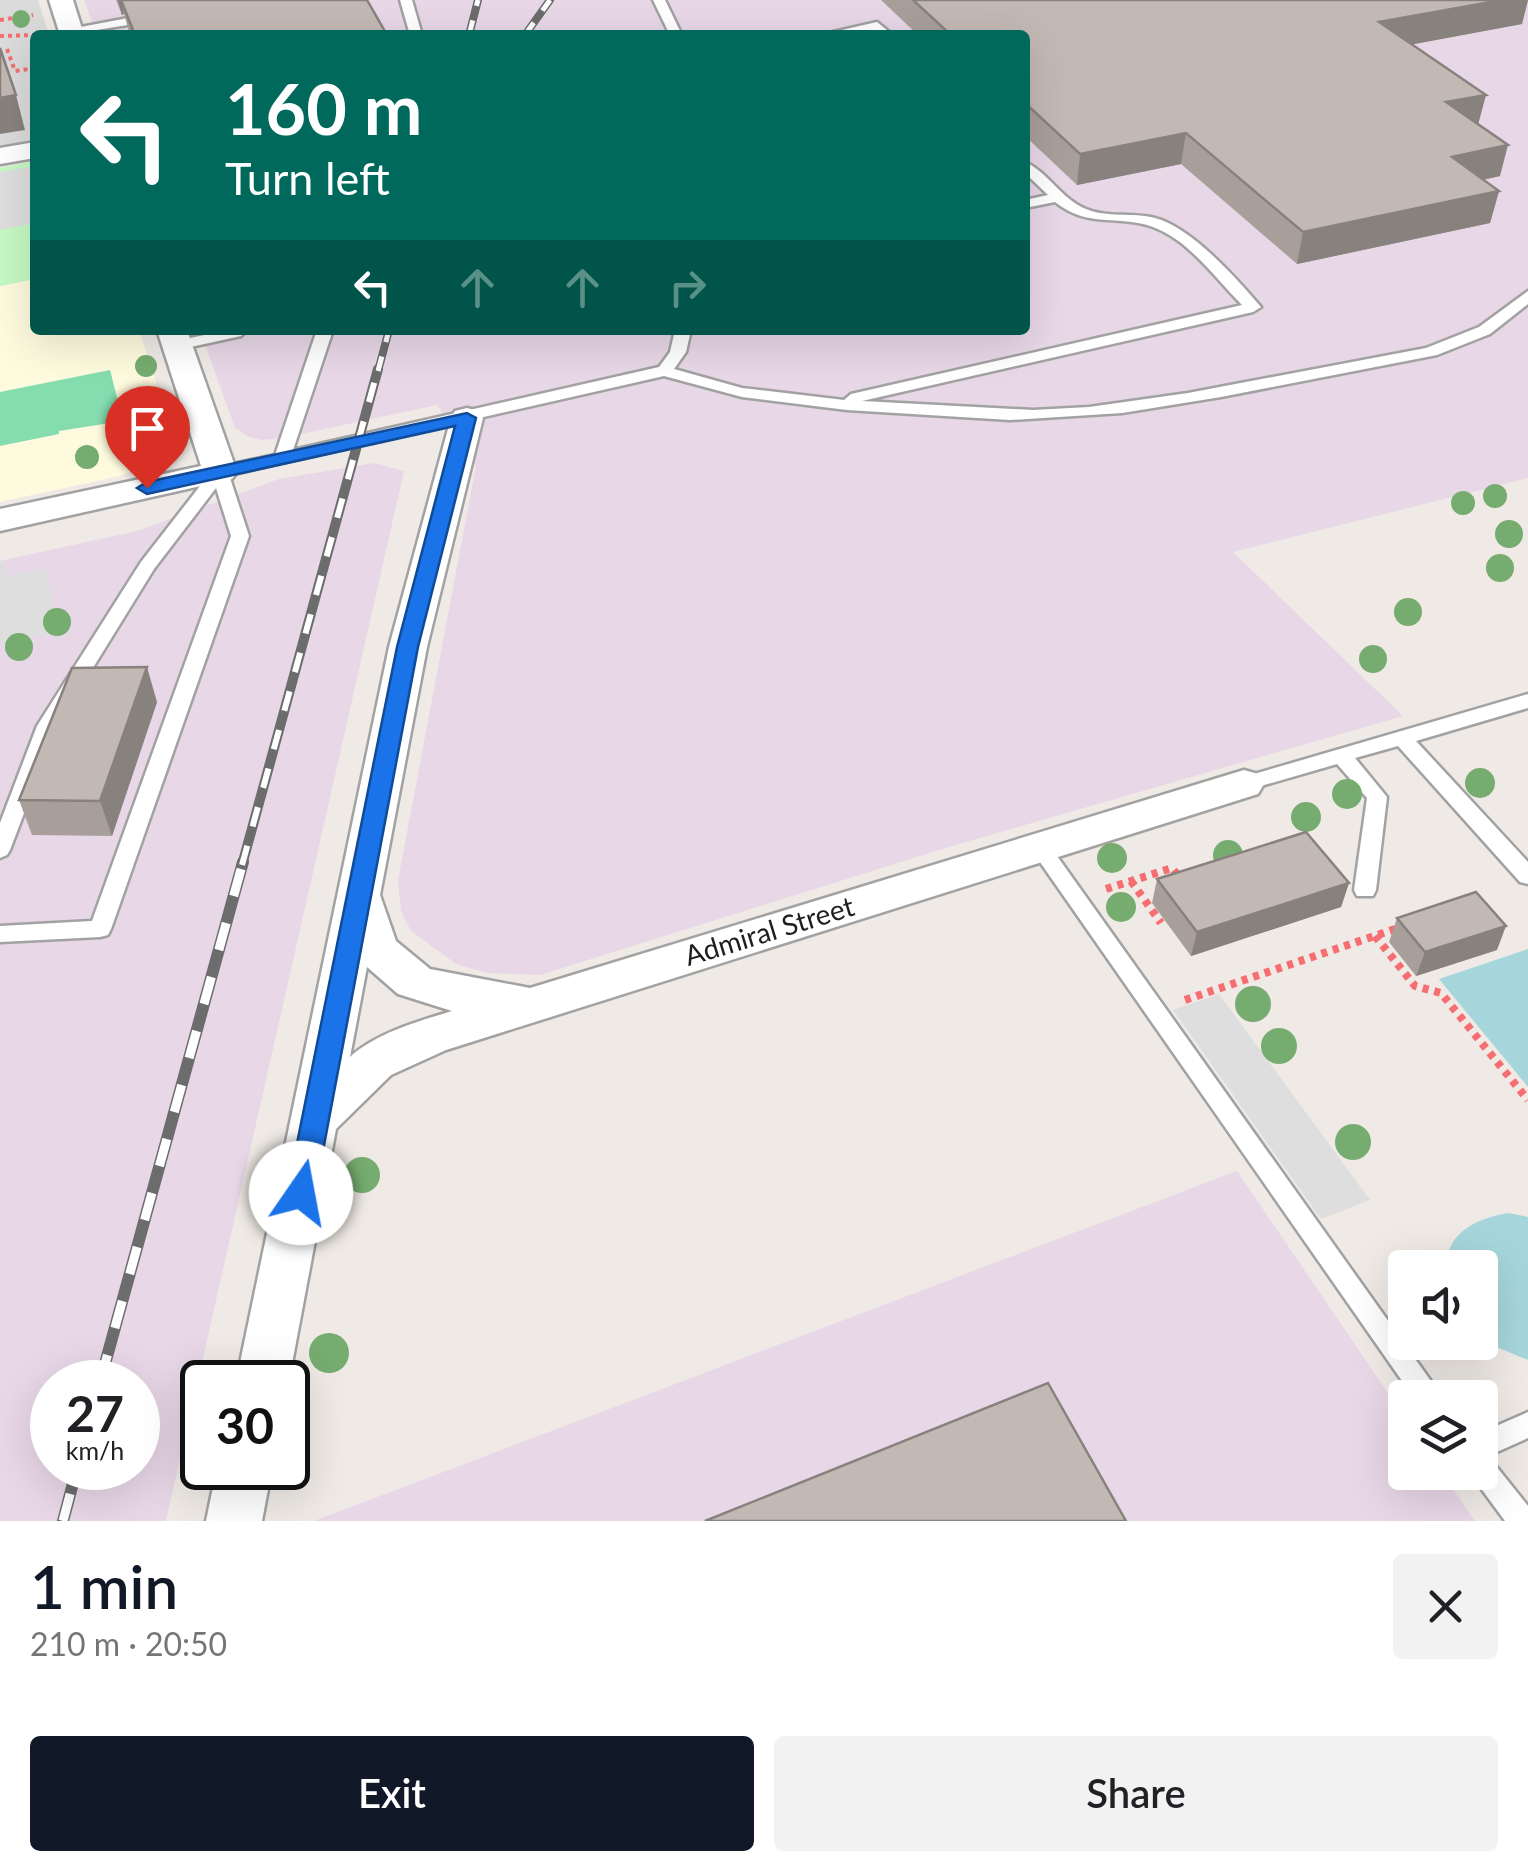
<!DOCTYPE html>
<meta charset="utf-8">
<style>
body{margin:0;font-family:Lato,sans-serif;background:#f2f2f2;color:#202124;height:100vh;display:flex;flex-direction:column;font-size:38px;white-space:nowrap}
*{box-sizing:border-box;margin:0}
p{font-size:32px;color:#757577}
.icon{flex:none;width:55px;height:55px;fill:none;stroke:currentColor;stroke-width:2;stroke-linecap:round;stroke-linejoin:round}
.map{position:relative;height:1521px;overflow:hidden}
.sheet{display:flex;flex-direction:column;background:#fff;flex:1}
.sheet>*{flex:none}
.top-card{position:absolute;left:30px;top:30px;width:1000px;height:305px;border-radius:10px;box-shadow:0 10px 40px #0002;background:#00695c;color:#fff;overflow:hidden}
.tools{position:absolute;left:1388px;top:1250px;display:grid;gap:20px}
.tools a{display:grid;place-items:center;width:110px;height:110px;border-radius:10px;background:#fff;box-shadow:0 10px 40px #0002;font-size:50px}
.speed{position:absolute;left:30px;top:1360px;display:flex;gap:20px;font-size:50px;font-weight:700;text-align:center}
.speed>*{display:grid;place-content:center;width:130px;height:130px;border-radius:50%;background:#fff;box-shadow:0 10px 40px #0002;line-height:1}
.speed small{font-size:25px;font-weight:400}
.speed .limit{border:5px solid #111;border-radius:15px;background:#fff;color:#111}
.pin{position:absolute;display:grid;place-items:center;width:85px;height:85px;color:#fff;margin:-102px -42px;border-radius:50% 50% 50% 0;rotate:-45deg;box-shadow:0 0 10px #0007}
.pin .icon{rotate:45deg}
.me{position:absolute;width:110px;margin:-55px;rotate:12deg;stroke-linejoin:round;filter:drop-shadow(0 0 8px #0008)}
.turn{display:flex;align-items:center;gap:35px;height:210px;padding:0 30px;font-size:45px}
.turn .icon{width:130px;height:130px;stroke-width:2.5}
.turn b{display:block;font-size:70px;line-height:85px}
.lanes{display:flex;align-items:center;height:95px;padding:0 30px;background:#0003;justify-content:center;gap:50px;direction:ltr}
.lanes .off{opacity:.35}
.round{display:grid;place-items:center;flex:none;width:105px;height:105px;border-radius:10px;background:#f2f2f2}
.headline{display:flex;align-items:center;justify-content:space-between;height:170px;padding:0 30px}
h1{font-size:60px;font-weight:600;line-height:75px;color:#111827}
.primary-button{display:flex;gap:20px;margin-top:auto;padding:20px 30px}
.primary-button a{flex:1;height:115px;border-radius:10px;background:#111827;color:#fff;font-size:40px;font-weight:600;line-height:115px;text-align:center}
.primary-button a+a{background:#f2f2f2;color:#202124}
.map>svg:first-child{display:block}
.residential{fill:#dcdbdb}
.industrial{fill:#e8d7e7;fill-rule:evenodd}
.education{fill:#fefade}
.park{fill:#c5f8c3}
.pitch{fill:#84dcaf}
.parking{fill:#dedede}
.water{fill:#a6d6dc}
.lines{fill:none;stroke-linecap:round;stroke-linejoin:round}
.lane-casing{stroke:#a2a2a2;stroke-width:5}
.street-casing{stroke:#a2a2a2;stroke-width:5}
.path-far1{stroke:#f66e71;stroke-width:4;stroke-dasharray:4 4;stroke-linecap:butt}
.path{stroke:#f66e71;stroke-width:8;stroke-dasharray:6 6;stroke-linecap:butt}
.lane{fill:#fff;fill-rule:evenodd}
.street{fill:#fff;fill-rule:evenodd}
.rail-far2-casing{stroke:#6c6c6c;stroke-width:8}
.rail-far1-casing{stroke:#6c6c6c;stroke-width:10}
.rail-casing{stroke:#6c6c6c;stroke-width:12}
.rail-far2{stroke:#fff;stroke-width:5;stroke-dasharray:15;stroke-linecap:butt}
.rail-far1{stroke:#fff;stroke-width:6;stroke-dasharray:20;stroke-linecap:butt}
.rail{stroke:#fff;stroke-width:9;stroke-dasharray:28;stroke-linecap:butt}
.tree{fill:#76ac6f}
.wall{fill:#a89f9b}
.shaded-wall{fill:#88827e}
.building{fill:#c3b9b4;stroke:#88827e;stroke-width:2.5}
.route{fill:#1a73e8;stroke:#114b97;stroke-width:2.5}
.labels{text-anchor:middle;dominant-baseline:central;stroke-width:9;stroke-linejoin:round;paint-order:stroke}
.street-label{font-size:28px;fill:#1e1e1e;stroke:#fff}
</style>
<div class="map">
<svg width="1528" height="1521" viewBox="0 0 1528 1521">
<rect width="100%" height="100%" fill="#efeae5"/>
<!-- residential -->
<polygon class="residential" points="0,0 38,0 49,35 35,35 35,141 0,146"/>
<!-- industrial -->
<g class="industrial">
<polygon points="84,0 1528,0 1528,478 1233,552 1403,716 952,846 540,975 487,973 456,964 411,931 401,911 398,880 476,466 437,405 282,438 262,440 249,437 235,428 200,330 1025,330 1025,35 97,35"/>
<path d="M374,463L404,471L166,1521H0V561L137,531L279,479ZM52,1382H138V1468H52Z"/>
<polygon points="1237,1171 1405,1418 1405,1472 1442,1473 1475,1521 314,1521"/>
</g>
<!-- education -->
<polygon class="education" points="35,279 35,330 139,330 172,431 162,450 144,462 147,465 120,476 0,502 0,286"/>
<!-- park -->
<polygon class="park" points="35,161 35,279 0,286 0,168"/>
<!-- pitch -->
<polygon class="pitch" points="110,370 123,421 59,431 59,434 0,446 0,392"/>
<!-- parking -->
<g class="parking">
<polygon points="35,166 35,223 0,230 0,172"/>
<polygon points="0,561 4,561 7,576 46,568 59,631 0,645"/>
<polygon points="1219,994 1370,1200 1321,1219 1173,1010"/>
</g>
<!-- water -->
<g class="water">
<polygon points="1528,949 1528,1087 1439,979"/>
<path d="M1509,1213L1528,1217V1360L1499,1348L1480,1333V1268L1446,1267C1447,1231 1478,1218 1509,1213Z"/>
</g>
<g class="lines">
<defs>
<g id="lane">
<polygon points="400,0 412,0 422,35 410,35"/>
<polygon points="653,0 665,0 682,35 670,35"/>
<polygon points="149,14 153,15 153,21 71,34 65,30"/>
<polygon points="877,22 893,35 880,35 874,30 820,35"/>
<path d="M1025,162C1048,172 1061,199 1086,209C1107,218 1132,212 1155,218C1192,228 1236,278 1261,307L1253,312L862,401L1033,410L1089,407L1188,393L1426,348L1479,327L1528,291V304L1490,334L1437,355L1221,397L1122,413L1010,420L847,410L742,397L664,376L229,475L249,536L111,929L108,935L100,937L0,942V926L92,921L231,536L216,488L154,569L57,726L10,850L7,855L0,858V823L37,726L141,562L214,468L275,455L317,330H333L293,450L659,367L670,352L675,330H691L686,352L674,369L742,388L844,400L851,394L1242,305C1216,279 1189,240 1153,227C1117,214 1089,229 1055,202L1025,208V200L1048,195L1025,173Z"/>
<polygon points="228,330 242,330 244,333 241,336 177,350 169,345 171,342"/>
<polygon points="1528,694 1528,708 1416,741 1528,862 1528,884 1520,882 1398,746 1355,758 1387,797 1376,890 1373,896 1357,896 1354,890 1367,798 1337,764 1244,791 1234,784 1237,779"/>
<polygon points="1040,839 1047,842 1443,1398 1414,1398 1033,852 1030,847 1033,842"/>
<polygon points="1528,1412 1528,1438 1488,1456 1528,1506 1528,1521 1505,1521 1469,1472 1480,1472 1480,1433"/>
</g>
<g id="street">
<polygon points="49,0 73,0 84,35 60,35"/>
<polygon points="35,142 35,158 0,164 0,148"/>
<polygon points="157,330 187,330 237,472 232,479 0,531 0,509 201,466"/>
<path d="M467,408L479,411L483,418L427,647L380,895L396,941L430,969L530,988L1244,770L1258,774L1264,784L1258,794L446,1050L391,1075L336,1129L288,1385L236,1382L389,647L451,418L455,411ZM367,967L398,994L452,1011C419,1021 376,1033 350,1057Z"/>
<polygon points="217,1468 272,1468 262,1521 206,1521"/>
</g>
</defs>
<!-- lane casing -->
<use href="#lane" class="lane-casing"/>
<!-- street casing -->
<use href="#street" class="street-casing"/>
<!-- path-far1 -->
<g class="path-far1">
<polyline points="0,20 33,15"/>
<polyline points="0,36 35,35"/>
<polyline points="7,49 15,71 35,68"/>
</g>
<!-- path -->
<g class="path">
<polyline points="1131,881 1161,923"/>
<polyline points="1106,889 1172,868 1180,878"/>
<polyline points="1375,936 1415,986 1441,993 1528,1100"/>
<polyline points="1185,1000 1401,927"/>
</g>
<!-- lane -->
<use href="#lane" class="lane"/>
<!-- street -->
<use href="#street" class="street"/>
<defs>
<g id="rail-far2">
<polyline points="469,35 478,0"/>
<polyline points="525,35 550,0"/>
<polyline points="378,371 389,330"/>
</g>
<polyline id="rail-far1" points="242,865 378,369"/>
<g id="rail">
<polyline points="100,1382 243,862"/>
<polyline points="63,1521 77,1468"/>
</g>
</defs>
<!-- rail-far2 casing -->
<use href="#rail-far2" class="rail-far2-casing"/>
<!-- rail-far1 casing -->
<use href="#rail-far1" class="rail-far1-casing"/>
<!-- rail casing -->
<use href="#rail" class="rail-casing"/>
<!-- rail-far2 -->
<use href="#rail-far2" class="rail-far2"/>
<!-- rail-far1 -->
<use href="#rail-far1" class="rail-far1"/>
<!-- rail -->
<use href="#rail" class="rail"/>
</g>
<!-- trees -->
<g class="tree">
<circle cx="21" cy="19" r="9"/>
<circle cx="146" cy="366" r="11"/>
<circle cx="87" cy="457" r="12"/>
<circle cx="1495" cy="496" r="12"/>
<circle cx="1463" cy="503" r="12"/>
<circle cx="1509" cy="534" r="14"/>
<circle cx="1500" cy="568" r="14"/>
<circle cx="1408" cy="612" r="14"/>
<circle cx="57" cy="622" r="14"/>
<circle cx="19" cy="647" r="14"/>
<circle cx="1373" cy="659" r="14"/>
<circle cx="1480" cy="783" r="15"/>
<circle cx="1347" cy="794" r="15"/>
<circle cx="1306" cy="817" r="15"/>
<circle cx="1228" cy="855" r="15"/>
<circle cx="1112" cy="858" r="15"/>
<circle cx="1121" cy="907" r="15"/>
<circle cx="1253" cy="1004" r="18"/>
<circle cx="1279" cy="1046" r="18"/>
<circle cx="1353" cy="1142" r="18"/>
<circle cx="362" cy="1175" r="18"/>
<circle cx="329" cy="1353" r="20"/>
</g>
<!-- wall -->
<g class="wall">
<polygon points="116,0 367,0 387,35 130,35 124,14 122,15"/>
<polygon points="881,0 1528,0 1522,24 1412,44 1478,124 1500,176 1483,180 1499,191 1490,223 1297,264 1181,164 1077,185 1025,136 1025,35 918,35"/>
<polygon points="157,702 112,836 32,835 19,800"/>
<polygon points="1157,879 1349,883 1341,907 1191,956 1152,903"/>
<polygon points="1397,918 1497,950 1416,976 1389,942"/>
</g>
<!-- shaded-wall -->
<g class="shaded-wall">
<polygon points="118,0 164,0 121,0 124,14 122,15"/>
<polygon points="1502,0 1528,0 1522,24 1372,52 1379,22"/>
<polygon points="16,95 25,130 0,134 0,98"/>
<polygon points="1486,95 1478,125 1446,102"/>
<polygon points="1186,133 1181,164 1077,185 1080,154"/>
<polygon points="1508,145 1500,176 1444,188 1452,157"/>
<polygon points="1499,191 1490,223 1297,264 1303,232"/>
<polygon points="147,667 157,702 112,836 100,801"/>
<polygon points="1349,883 1341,907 1191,956 1197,932"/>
<polygon points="1506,926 1497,950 1416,976 1425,952"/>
</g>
<!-- building -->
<g class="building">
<polygon points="121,0 367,0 387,35 135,35"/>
<polygon points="913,0 1502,0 1379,22 1486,95 1446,102 1508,145 1452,157 1499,191 1303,232 1186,133 1080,154 1025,103 1025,35 951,35"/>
<polygon points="0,48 16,95 0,98"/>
<polygon points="147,667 100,801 19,800 72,668"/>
<polygon points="1306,832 1349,883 1197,932 1157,879"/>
<polygon points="1476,892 1506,926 1425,952 1397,918"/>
<polygon points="1048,1383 1126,1521 705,1521"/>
</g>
<!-- route -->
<polygon class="route" points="467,413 476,418 418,647 315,1193 311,1201 301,1205 291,1201 287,1193 397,647 455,426 147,494 137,488 147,482"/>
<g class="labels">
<!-- street labels -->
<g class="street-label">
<text transform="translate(769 930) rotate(-17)">Admiral Street</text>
</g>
</g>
</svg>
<div class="tools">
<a><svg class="icon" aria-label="sound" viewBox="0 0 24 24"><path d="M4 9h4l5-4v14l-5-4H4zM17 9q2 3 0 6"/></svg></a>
<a><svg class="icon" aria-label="layers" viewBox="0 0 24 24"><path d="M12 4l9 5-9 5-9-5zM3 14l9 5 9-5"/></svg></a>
</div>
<div class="speed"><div>27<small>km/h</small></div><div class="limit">30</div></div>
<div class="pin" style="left:147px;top:488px;background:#d93025"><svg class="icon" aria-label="arrive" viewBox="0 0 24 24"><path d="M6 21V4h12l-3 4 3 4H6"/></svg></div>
<svg class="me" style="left:301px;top:1193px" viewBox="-20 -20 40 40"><circle r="19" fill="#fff"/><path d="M0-13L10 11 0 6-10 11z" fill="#1a73e8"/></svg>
<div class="top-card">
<div class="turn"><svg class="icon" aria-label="left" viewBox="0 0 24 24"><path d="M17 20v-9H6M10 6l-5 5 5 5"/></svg><div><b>160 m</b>Turn left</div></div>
<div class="lanes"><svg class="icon" aria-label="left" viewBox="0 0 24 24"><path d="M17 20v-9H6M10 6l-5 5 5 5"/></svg><svg class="icon off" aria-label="ahead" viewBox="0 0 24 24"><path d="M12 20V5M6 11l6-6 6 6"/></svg><svg class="icon off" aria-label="ahead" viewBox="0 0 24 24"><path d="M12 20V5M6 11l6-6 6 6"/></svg><svg class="icon off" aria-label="right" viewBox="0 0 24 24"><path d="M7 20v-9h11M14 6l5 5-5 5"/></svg></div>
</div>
</div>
<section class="sheet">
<div class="headline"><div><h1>1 min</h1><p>210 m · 20:50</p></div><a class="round"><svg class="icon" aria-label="close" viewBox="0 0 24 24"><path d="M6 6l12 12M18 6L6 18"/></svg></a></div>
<div class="primary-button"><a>Exit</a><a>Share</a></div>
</section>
